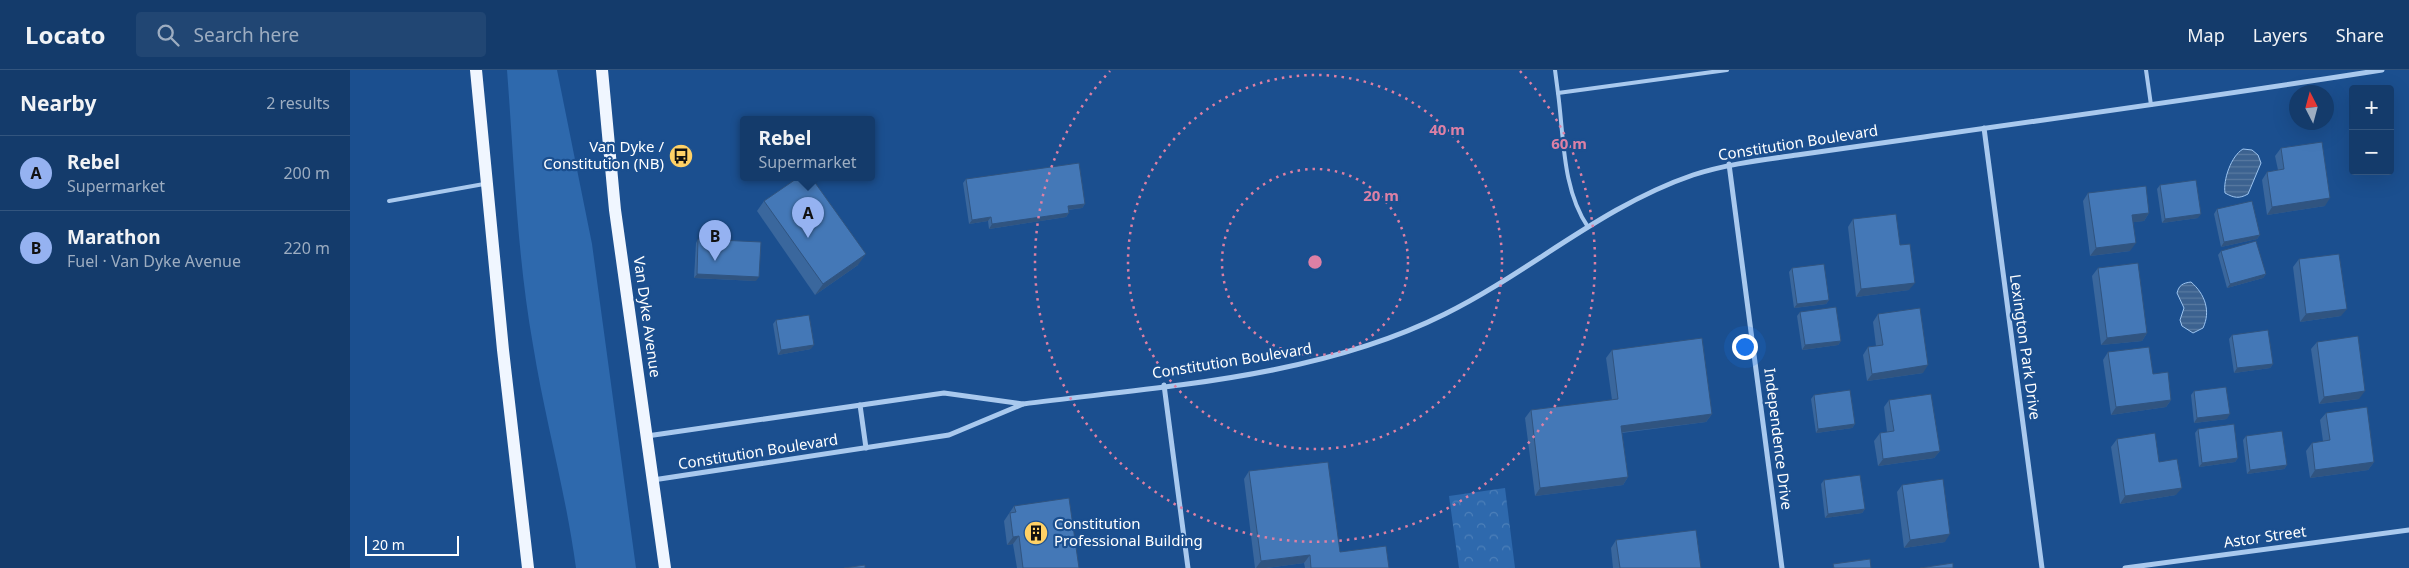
<!DOCTYPE html>
<meta charset="utf-8">
<style>
:root{--surface:#143b6b;--page:#214673;--text:#f1f3f6;--muted:#9dadc1;--line:#33557e;--accent:#95b2f1}
body{margin:0;font-family:"Noto Sans",sans-serif;background:var(--page);color:var(--text)}
.controls{position:absolute;right:15px;top:15px;display:grid;overflow:hidden;border-radius:5px;box-shadow:0 5px 20px #0002}
.controls button{width:45px;height:45px;display:grid;place-items:center;padding:0;border:0;border-bottom:1px solid var(--line);background:var(--surface);color:var(--text);font:25px sans-serif}
.compass{position:absolute;left:1939px;top:15px;width:45px;height:45px;border-radius:50%;background:var(--surface);box-shadow:0 5px 20px #0002;rotate:354deg}
.scale{position:absolute;left:15px;bottom:12px;width:94px;box-sizing:border-box;padding-left:5px;border:2px solid #fff;border-top:0;font-size:14px;line-height:18px;white-space:nowrap;color:#fff;-webkit-text-stroke:4px #1b4f8f;paint-order:stroke}
.you{position:absolute;left:1394px;top:276px;width:18px;height:18px;margin:-12px;border:4px solid #fff;border-radius:50%;background:#1a73e8;box-shadow:0 0 0 8px #1a73e833}
.badge{display:grid;place-items:center;width:32px;height:32px;border-radius:50%;background:var(--accent);color:#111;font-size:16px;font-weight:700}
.pin{position:absolute;translate:-50% -41px;filter:drop-shadow(0 1px 2px #0008)}
.pin::after{content:'';position:absolute;top:26px;width:18px;height:15px;background:inherit;clip-path:polygon(0 0,100% 0,50% 100%)}
.popup{position:absolute;left:390px;top:46px;width:135px;height:65px;box-sizing:border-box;display:grid;place-content:center;border-radius:5px;background:var(--surface);filter:drop-shadow(0 1px 4px #0005);font-size:16px;white-space:nowrap;color:var(--muted)}
.popup b{font-size:19px;color:var(--text)}
.popup::after{content:'';position:absolute;left:50%;top:100%;margin-left:-10px;border:10px solid transparent;border-top-color:var(--surface)}
.list{margin:0;padding:0;list-style:none}
h2{display:flex;justify-content:space-between;align-items:center;height:65px;margin:0;padding:0 20px;font-size:21px}
h2 small{font-size:16px;font-weight:400;color:var(--muted)}
.list li{display:grid;grid-template-columns:32px 1fr auto;gap:15px;align-items:center;box-sizing:border-box;height:75px;padding:0 20px;border-top:1px solid var(--line)}
.list b{display:block;font-size:19px;white-space:nowrap}
.list p{margin:0;font-size:16px;white-space:nowrap;color:var(--muted)}
.list em{font-size:16px;font-style:normal;color:var(--muted)}
.icon{flex:none;width:28px;height:28px;fill:none;stroke:currentColor;stroke-width:2;stroke-linecap:round;stroke-linejoin:round}
.map{position:relative;flex:none;width:2059px;height:498px;overflow:hidden}
header{display:flex;align-items:center;gap:30px;box-sizing:border-box;height:70px;padding:0 25px;background:var(--surface);border-bottom:1px solid var(--line)}
header strong{font-size:24px}
nav{display:flex;gap:28px;margin-inline-start:auto;font-size:18px}
.search{width:350px;height:45px;background:var(--page);display:flex;align-items:center;gap:12px;box-sizing:border-box;padding:0 18px;border-radius:5px;color:var(--muted);font-size:19px}
main{display:flex}
aside{flex:1;background:var(--surface)}
.map>svg:first-child{display:block}
.green{fill:#2e69ad}
.park{fill:url(#park-crowns)}
.water{fill:url(#water-rules);stroke:#9cc4f0}
.lines{fill:none;stroke-linecap:round;stroke-linejoin:round}
.service{stroke:#a9c9ee;stroke-width:4}
.minor{stroke:#a9c9ee;stroke-width:5}
.primary{stroke:#f0f6ff;stroke-width:12}
.wall{fill:#3a679d}
.shaded-wall{fill:#305480}
.building{fill:#4478b7;stroke:#305480}
.ring{fill:none;stroke:#dd80a5;stroke-width:2.5;stroke-dasharray:2.5 5}
.labels{text-anchor:middle;stroke-width:4.5;stroke-linejoin:round;paint-order:stroke}
.street-label{font-size:15px;fill:#fff;stroke:#1b4f8f}
.poi-label{font-size:15px;fill:#fff;stroke:#1b4f8f;text-anchor:end}
.centre{fill:#dd80a5;stroke:#1b4f8f;stroke-width:2.5}
.ring-label{font-size:15px;text-anchor:middle;font-weight:bold;fill:#dd80a5;stroke:#1b4f8f;stroke-width:4.5;stroke-linejoin:round;paint-order:stroke}
</style>
<header>
<strong>Locato</strong>
<div class="search"><svg class="icon" aria-label="search" viewBox="0 0 24 24"><circle cx="10" cy="10" r="6"/><path d="M15 15l6 6"/></svg>Search here</div>
<nav><a>Map</a><a>Layers</a><a>Share</a></nav>
</header>
<main>
<aside>
<h2>Nearby<small>2 results</small></h2>
<ul class="list">
<li><span class="badge">A</span><div><b>Rebel</b><p>Supermarket</p></div><em>200 m</em></li>
<li><span class="badge">B</span><div><b>Marathon</b><p>Fuel · Van Dyke Avenue</p></div><em>220 m</em></li>
</ul>
</aside>
<div class="map">
<svg width="2059" height="498" viewBox="0 0 2059 498">
<defs>
<pattern id="park-crowns" width="20" height="18" patternUnits="userSpaceOnUse" patternTransform="scale(1.25)"><rect width="20" height="18" fill="#2e69ad"/><path d="M2 6a3 3 0 1 1 6 0M12 15a3 3 0 1 1 6 0" fill="none" stroke="#4d80b9"/></pattern>
<pattern id="water-rules" width="6" height="5" patternUnits="userSpaceOnUse" patternTransform="scale(1.25)"><rect width="6" height="5" fill="#3c6290"/><path d="M0 2.5h6" fill="none" stroke="#597aa1"/></pattern>
</defs>
<rect width="100%" height="100%" fill="#1b4f8f"/>
<path class="green" d="M 157,0 L 207,0 L 242,174 L 286,498 L 226,498 C 216,423 195,350 183,275 C 167,185 164,91 157,0 Z"/>
<polygon class="park" points="1155,418 1165,498 1109,498 1099,426"/>
<g class="water">
<path d="M 1893,79 L 1902,80 L 1908,85 L 1911,93 L 1898,124 C 1889,129 1884,128 1875,123 C 1873,110 1881,86 1893,79 Z"/>
<path d="M 1841,212 C 1855,224 1861,241 1853,258 L 1843,263 L 1832,256 L 1830,250 L 1834,238 L 1827,223 C 1829,215 1833,213 1841,212 Z"/>
</g>
<g class="lines">
<g class="service">
<polyline points="1205,0 1208,23 1377,0"/>
<polyline points="1796,0 1801,35"/>
<path d="M 1208,23 C 1214,67 1212,119 1238,157"/>
<polyline points="39,131 134,114"/>
</g>
<g class="minor">
<polyline points="1634,58 1692,498"/>
<polyline points="1379,94 1432,498"/>
<polyline points="814,315 838,498"/>
<path d="M 673,334 C 813,316 967,308 1095,244 C 1180,202 1252,136 1343,105 C 1377,94 1412,90 1447,85 C 1490,79 1532,73 1574,67 C 1727,45 1880,24 2032,0"/>
<polyline points="510,335 516,378"/>
<polyline points="297,366 594,323 673,334 599,365 303,410"/>
<polyline points="1775,498 2059,460"/>
</g>
<g class="primary">
<polyline points="126,0 153,280 178,498"/>
<polyline points="252,0 265,140 315,498"/>
</g>
</g>
<g class="wall">
<polygon points="1931,78 1975,136 1917,145 1912,110 1917,102 1928,100 1925,86"/>
<polygon points="616,109 735,134 732,138 718,140 719,143 716,147 639,159 638,151 619,154 613,113"/>
<polygon points="1810,115 1848,148 1812,153 1807,119"/>
<polygon points="1738,123 1799,143 1794,151 1783,152 1780,181 1740,186 1733,131"/>
<polygon points="414,131 508,195 465,225 407,141"/>
<polygon points="1867,139 1910,165 1907,169 1871,177 1864,144"/>
<polygon points="1503,149 1550,175 1559,220 1506,227 1498,157"/>
<polygon points="348,169 406,211 344,208 346,173"/>
<polygon points="1871,181 1916,204 1913,208 1877,218 1868,185"/>
<polygon points="1949,189 1991,246 1950,252 1943,197"/>
<polygon points="1442,198 1479,230 1476,234 1444,238 1439,202"/>
<polygon points="1748,198 1797,263 1792,271 1751,275 1742,206"/>
<polygon points="1450,242 1491,271 1488,275 1452,280 1447,246"/>
<polygon points="1528,244 1573,303 1517,311 1513,285 1518,277 1526,276 1523,252"/>
<polygon points="426,250 461,279 428,285 423,254"/>
<polygon points="1882,265 1923,294 1920,298 1884,303 1879,269"/>
<polygon points="1967,272 2009,329 1969,334 1961,279"/>
<polygon points="1262,280 1362,344 1356,352 1272,363 1278,407 1273,415 1185,426 1175,348 1181,340 1262,330 1256,288"/>
<polygon points="1758,282 1803,304 1821,330 1816,337 1761,345 1753,290"/>
<polygon points="1844,321 1877,349 1844,353 1841,325"/>
<polygon points="1464,325 1505,354 1502,358 1466,363 1461,329"/>
<polygon points="1539,330 1590,381 1584,388 1528,396 1524,371 1530,363 1537,362 1534,337"/>
<polygon points="1976,343 2024,392 2018,400 1960,408 1956,381 1962,373 1973,371 1970,350"/>
<polygon points="1848,359 1888,388 1885,392 1849,397 1845,363"/>
<polygon points="1896,366 1937,395 1934,399 1897,404 1893,370"/>
<polygon points="1767,369 1809,392 1826,425 1770,434 1761,377"/>
<polygon points="899,401 990,482 1039,498 955,498 954,493 916,498 905,498 894,409"/>
<polygon points="1474,410 1515,439 1512,443 1475,448 1471,414"/>
<polygon points="1552,415 1595,472 1554,478 1547,422"/>
<polygon points="664,436 729,498 667,498 663,474 657,475 654,451"/>
<polygon points="1266,470 1351,498 1263,498 1261,478"/>
</g>
<g class="shaded-wall">
<polygon points="1980,128 1975,136 1917,145 1922,137"/>
<polygon points="735,134 732,138 715,140 718,136"/>
<polygon points="719,143 716,147 639,159 642,154"/>
<polygon points="1799,143 1794,151 1777,153 1782,145"/>
<polygon points="1851,144 1848,148 1812,153 1815,149"/>
<polygon points="641,147 638,151 619,154 622,150"/>
<polygon points="1910,165 1907,169 1871,177 1874,172"/>
<polygon points="1786,173 1780,181 1740,186 1746,178"/>
<polygon points="516,184 508,195 465,225 473,214"/>
<polygon points="347,204 409,207 406,211 344,208"/>
<polygon points="1916,204 1913,208 1877,218 1880,214"/>
<polygon points="1565,213 1559,220 1506,227 1511,219"/>
<polygon points="1479,230 1476,234 1444,238 1447,234"/>
<polygon points="1997,239 1991,246 1950,252 1956,244"/>
<polygon points="1797,263 1792,271 1751,275 1757,268"/>
<polygon points="1491,271 1488,275 1452,280 1455,275"/>
<polygon points="464,275 461,279 428,285 431,280"/>
<polygon points="1923,294 1920,298 1884,303 1887,298"/>
<polygon points="1578,295 1573,303 1517,311 1522,304"/>
<polygon points="2015,321 2009,329 1969,334 1974,327"/>
<polygon points="1821,330 1816,337 1761,345 1766,337"/>
<polygon points="1362,344 1356,352 1266,363 1271,356"/>
<polygon points="1880,344 1877,349 1844,353 1847,348"/>
<polygon points="1505,354 1502,358 1466,363 1468,359"/>
<polygon points="1590,381 1584,388 1528,396 1533,389"/>
<polygon points="1888,388 1885,392 1849,397 1852,393"/>
<polygon points="2024,392 2018,400 1960,408 1965,400"/>
<polygon points="1937,395 1934,399 1897,404 1900,400"/>
<polygon points="1278,407 1273,415 1185,426 1190,418"/>
<polygon points="1832,418 1826,425 1770,434 1775,426"/>
<polygon points="1515,439 1512,443 1475,448 1478,444"/>
<polygon points="1600,464 1595,472 1554,478 1560,470"/>
<polygon points="669,466 663,474 657,475 663,467"/>
<polygon points="960,485 954,493 916,498 906,498 911,491"/>
</g>
<g class="building">
<polygon points="1972,72 1980,128 1922,137 1917,102 1934,99 1931,78"/>
<polygon points="729,93 735,134 718,136 719,143 642,154 641,147 622,150 616,109"/>
<polygon points="449,107 461,107 516,184 473,214 414,131"/>
<polygon points="1846,110 1851,144 1815,149 1810,115"/>
<polygon points="1796,116 1799,143 1782,145 1786,173 1746,178 1738,123"/>
<polygon points="1902,131 1910,165 1874,172 1867,139"/>
<polygon points="1546,144 1550,175 1560,174 1565,213 1511,219 1503,149"/>
<polygon points="348,169 411,172 409,207 347,204"/>
<polygon points="1906,171 1916,204 1880,214 1871,181"/>
<polygon points="1989,184 1997,239 1956,244 1949,189"/>
<polygon points="1788,193 1797,263 1757,268 1748,198"/>
<polygon points="1474,194 1479,230 1447,234 1442,198"/>
<polygon points="1486,237 1491,271 1455,275 1450,242"/>
<polygon points="1570,238 1578,295 1522,304 1518,277 1533,275 1528,244"/>
<polygon points="459,245 464,275 431,280 426,250"/>
<polygon points="1918,260 1923,294 1887,298 1882,265"/>
<polygon points="2008,266 2015,321 1974,327 1967,272"/>
<polygon points="1352,268 1362,344 1271,356 1278,407 1190,418 1181,340 1268,329 1262,280"/>
<polygon points="1799,277 1803,304 1818,302 1821,330 1766,337 1758,282"/>
<polygon points="1876,317 1880,344 1847,348 1844,321"/>
<polygon points="1500,320 1505,354 1468,359 1464,325"/>
<polygon points="1581,324 1590,381 1533,389 1530,363 1544,361 1539,330"/>
<polygon points="2017,337 2024,392 1965,400 1962,373 1980,370 1976,343"/>
<polygon points="1884,354 1888,388 1852,393 1848,359"/>
<polygon points="1932,361 1937,395 1900,400 1896,366"/>
<polygon points="1805,363 1809,392 1827,389 1832,418 1775,426 1767,369"/>
<polygon points="978,392 990,482 1036,476 1039,498 961,498 960,485 911,491 899,401"/>
<polygon points="1510,405 1515,439 1478,444 1474,410"/>
<polygon points="1593,409 1600,464 1560,470 1552,415"/>
<polygon points="719,428 729,498 673,498 669,466 663,467 660,443 666,442 664,436"/>
<polygon points="1346,460 1351,498 1270,498 1266,470"/>
<polygon points="1520,489 1521,498 1484,498 1483,494"/>
<polygon points="1603,493 1603,498 1570,498"/>
<polygon points="515,495 515,498 494,498"/>
</g>
<g class="ring">
<circle cx="965" cy="192" r="93"/>
<circle cx="965" cy="192" r="187"/>
<path d="M1170 1A280 280 0 1 1 760 1"/>
</g>
<defs>
<g id="bus-disc" transform="scale(1.25)"><circle r="9.5" fill="#ffd166" stroke="#1b4f8f"/><path d="M-5-6H5V4H4V6H2V4H-2V6H-4V4H-5ZM-3.5-4V0h7V-4ZM-3.5 1.2v1.5H-2V1.2ZM2 1.2v1.5H3.5V1.2Z" fill="#111"/></g>
<g id="building-disc" transform="scale(1.25)"><circle r="9.5" fill="#ffd166" stroke="#1b4f8f"/><path d="M-4-6H4V6H1V3H-1V6H-4ZM-2.5-4.3h1.7v1.8h-1.7ZM.8-4.3h1.7v1.8H.8ZM-2.5-1h1.7V.8h-1.7ZM.8-1h1.7V.8H.8Z" fill="#111"/></g>
</defs>
<g fill-rule="evenodd">
<use href="#bus-disc" x="331" y="86"/>
<use href="#building-disc" x="686" y="463"/>
</g>
<g class="labels">
<g class="street-label">
<text transform="translate(1448 73) rotate(-9)" y="5">Constitution Boulevard</text>
<text transform="translate(297 247) rotate(82)" y="5">Van Dyke Avenue</text>
<text transform="translate(1675 277) rotate(82)" y="5">Lexington Park Drive</text>
<text transform="translate(882 291) rotate(-9)" y="5">Constitution Boulevard</text>
<text transform="translate(1428 369) rotate(83)" y="5">Independence Drive</text>
<text transform="translate(408 382) rotate(-9)" y="5">Constitution Boulevard</text>
<text transform="translate(1915 467) rotate(-8)" y="5">Astor Street</text>
</g>
<g class="poi-label">
<text x="314" y="82">Van Dyke /<tspan x="314" dy="17">Constitution (NB)</tspan></text>
<text x="704" y="459" text-anchor="start">Constitution<tspan x="704" dy="17">Professional Building</tspan></text>
</g>
</g>
<circle cx="965" cy="192" r="8" class="centre"/>
<g class="ring-label">
<text x="1097" y="65">40 m</text>
<text x="1219" y="79">60 m</text>
<text x="1031" y="131">20 m</text>
</g>
</svg>
<div class="controls">
<button>+</button>
<button>−</button>
</div>
<svg class="compass" viewBox="-18 -18 36 36"><path d="M0-13l5 13h-10z" fill="#e53935"/><path d="M0 13l5-13h-10z" fill="#9dadc1"/></svg>
<div class="scale">20 m</div>
<div class="you"></div>
<div class="pin badge" style="left:458px;top:168px">A</div>
<div class="popup"><b>Rebel</b>Supermarket</div>
<div class="pin badge" style="left:365px;top:191px">B</div>
</div>
</main>
